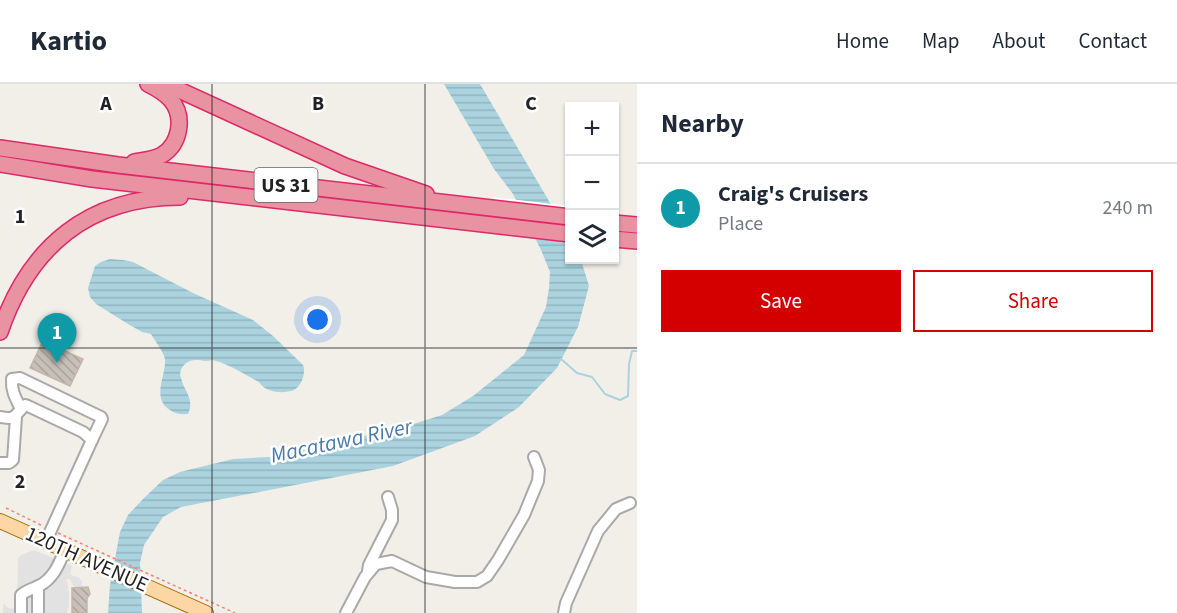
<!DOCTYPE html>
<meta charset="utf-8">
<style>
:root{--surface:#fff;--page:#f2f2f3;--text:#1f2937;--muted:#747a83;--line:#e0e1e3;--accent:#d40000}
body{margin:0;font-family:"Source Sans 3",sans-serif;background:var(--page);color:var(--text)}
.controls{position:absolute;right:18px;top:18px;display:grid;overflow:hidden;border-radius:0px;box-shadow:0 2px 4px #0004}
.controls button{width:54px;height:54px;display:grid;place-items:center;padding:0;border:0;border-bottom:2px solid var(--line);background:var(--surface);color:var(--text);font:30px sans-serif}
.you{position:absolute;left:318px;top:236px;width:21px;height:21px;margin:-15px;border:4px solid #fff;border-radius:50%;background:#1a73e8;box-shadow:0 0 0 9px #1a73e833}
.badge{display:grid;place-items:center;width:39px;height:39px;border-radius:50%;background:var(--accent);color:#fff;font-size:20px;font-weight:700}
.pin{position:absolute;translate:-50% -50px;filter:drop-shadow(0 2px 3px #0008)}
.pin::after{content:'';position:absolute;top:32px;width:21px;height:18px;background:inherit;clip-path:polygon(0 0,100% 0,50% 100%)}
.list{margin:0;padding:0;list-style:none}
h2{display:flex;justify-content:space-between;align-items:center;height:78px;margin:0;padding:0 24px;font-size:26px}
h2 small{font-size:20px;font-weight:400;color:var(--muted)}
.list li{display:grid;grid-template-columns:39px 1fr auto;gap:18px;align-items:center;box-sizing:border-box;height:90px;padding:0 24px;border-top:2px solid var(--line)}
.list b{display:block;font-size:22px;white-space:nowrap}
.list p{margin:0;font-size:20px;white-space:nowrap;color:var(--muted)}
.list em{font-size:20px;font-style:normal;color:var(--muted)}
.actions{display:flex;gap:12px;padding:18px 24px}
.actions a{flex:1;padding:14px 0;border:2px solid var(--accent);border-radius:0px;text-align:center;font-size:21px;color:var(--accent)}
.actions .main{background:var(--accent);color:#fff}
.icon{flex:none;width:33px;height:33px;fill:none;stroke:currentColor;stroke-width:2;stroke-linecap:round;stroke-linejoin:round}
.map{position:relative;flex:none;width:637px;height:529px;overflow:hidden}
header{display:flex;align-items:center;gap:36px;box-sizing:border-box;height:84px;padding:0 30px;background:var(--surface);border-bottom:2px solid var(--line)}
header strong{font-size:28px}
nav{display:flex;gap:33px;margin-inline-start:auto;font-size:21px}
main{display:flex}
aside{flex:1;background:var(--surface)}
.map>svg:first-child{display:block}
.parking{fill:#e2e2e2}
.water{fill:url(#water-rules)}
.pier{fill:#fff}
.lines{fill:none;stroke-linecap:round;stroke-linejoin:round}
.stream{stroke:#aad3df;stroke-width:2}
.building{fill:url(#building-back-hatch);stroke:#c4b6ab;stroke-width:1.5}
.minor-casing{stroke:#a9a9a9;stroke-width:14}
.major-casing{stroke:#a06b00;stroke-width:16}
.highway-casing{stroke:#dc2a67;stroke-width:18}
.path{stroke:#fa8072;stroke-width:1.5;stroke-dasharray:3 3;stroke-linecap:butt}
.minor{stroke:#fff;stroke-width:10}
.major{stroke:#fcd6a4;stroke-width:14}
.highway{stroke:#e892a2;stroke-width:15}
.grid{fill:none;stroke:#222;stroke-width:1.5;stroke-opacity:0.55}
.labels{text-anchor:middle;stroke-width:5;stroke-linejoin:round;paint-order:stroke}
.shield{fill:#fff;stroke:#646464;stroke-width:1.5}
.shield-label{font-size:20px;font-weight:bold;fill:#222}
.street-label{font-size:21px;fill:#222;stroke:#fff}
.water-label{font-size:22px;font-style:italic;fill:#4a7aab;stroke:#fff}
.grid-label{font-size:20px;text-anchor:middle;font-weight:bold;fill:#222;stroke:#fff;stroke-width:5;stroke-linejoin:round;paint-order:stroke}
</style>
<header>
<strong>Kartio</strong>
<nav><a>Home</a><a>Map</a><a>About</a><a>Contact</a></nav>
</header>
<main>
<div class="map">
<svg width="637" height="529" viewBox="0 0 637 529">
<defs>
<pattern id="water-rules" width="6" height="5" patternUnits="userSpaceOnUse" patternTransform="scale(1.5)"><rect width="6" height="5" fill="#aad3df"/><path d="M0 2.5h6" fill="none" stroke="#92b5bf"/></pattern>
<pattern id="building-back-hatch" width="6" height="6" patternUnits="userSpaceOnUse" patternTransform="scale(1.5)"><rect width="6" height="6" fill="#c7bfb8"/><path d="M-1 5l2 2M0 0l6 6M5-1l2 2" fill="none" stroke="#aba49e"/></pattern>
</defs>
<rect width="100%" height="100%" fill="#f2efe9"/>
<polygon class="parking" points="34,466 72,482 70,490 73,492 78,493 82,497 82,503 74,503 70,495 66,495 68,501 69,510 69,521 67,529 3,529 3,519 8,524 15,525 17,524 18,474 23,470"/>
<g class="water">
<polygon points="444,0 480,0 569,151 570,176 581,176 589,202 578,243 557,284 519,323 475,352 393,382 181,423 163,433 144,461 140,479 142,529 108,529 110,501 120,448 128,431 144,414 163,396 180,388 233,375 269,373 310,365 407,342 442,331 473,312 524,271 546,223 549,204 550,188 541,166 513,110 494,85"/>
<path d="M 110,175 L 123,176 L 133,178 L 193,209 L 253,236 L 273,252 L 303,281 C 306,288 302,302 294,306 C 283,310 266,309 259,298 C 245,291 231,281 216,277 C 208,275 214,277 206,277 C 198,276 191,274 184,281 C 181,284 179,289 181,294 C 184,307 195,315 188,330 C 181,331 176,330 170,326 C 151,314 166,292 165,276 C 165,270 155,257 151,250 L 142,248 L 128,240 L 96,220 L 90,213 L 88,204 L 95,182 L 101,178 Z"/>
</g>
<polygon class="pier" points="493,113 569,122 569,158 513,152"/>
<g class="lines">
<polyline class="stream" points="560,275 561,275 577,289 592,293 605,310 620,316 628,312 629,280 632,267 637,267"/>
</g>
<g class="building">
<polygon points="43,257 83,275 70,302 30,284"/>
<polygon points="88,503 90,510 87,514 87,529 72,529 72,504"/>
</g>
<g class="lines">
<g class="minor-casing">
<g id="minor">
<path d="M 21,325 C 16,315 11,307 12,295 L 20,294 L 101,333 L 102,335 L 92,356"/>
<path d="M 0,333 C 16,336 14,332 25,321 L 28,322 L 83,348 L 92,356 L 46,457"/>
<polyline points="0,379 9,379 13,376 16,333"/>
<polyline points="368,487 369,481 392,436 392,426 388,413"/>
<polyline points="38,502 38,529"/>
<path d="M 21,529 L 21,511 C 27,506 32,505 39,502 C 54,494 59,480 65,466"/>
<polyline points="346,529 365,493 376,480 392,477 426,493 455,498 477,498 487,492 498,476 524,431 538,397 539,386 534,373"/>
<polyline points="564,529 566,519 598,447 616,425 630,419"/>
</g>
</g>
<g class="major-casing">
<polyline id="major" points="0,437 206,529"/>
</g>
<g class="highway-casing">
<g id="highway">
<polyline points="166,0 345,82 426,110"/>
<polyline points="0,64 118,81 570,133"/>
<path d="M 134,78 C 143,76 153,76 162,71 C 180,60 185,33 171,16 C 165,9 156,4 148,0"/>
<polyline points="0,80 92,95 570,150"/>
<polyline points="614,139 637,141"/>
<polyline points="614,155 637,157"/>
<path d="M 0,248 C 29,163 88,113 180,113"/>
</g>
</g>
<g class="path">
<polyline points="6,424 43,442"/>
<polyline points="58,449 235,529"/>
</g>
<use href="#minor" class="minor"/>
<use href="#major" class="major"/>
<use href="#highway" class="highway"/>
</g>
<path class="grid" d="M 212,0 L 212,529M 425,0 L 425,529M 0,264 L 637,264"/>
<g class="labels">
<rect class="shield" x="254.5" y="84" width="63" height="34" rx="4.5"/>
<g class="shield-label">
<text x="286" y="108">US 31</text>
</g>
<g class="street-label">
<text transform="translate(87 475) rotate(24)" y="7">120TH AVENUE</text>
</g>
<g class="water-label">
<text transform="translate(341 356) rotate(-12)" y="8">Macatawa River</text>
</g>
</g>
<g class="grid-label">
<text x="106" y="26">A</text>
<text x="318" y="26">B</text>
<text x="531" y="26">C</text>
<text x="20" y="139">1</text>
<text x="20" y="404">2</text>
</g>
</svg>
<div class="controls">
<button>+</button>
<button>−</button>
<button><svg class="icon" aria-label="layers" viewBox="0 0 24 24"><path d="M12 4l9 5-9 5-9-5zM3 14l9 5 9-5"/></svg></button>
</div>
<div class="you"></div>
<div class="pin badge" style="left:57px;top:279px;background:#0f9aa8">1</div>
</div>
<aside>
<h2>Nearby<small></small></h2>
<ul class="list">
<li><span class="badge" style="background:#0f9aa8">1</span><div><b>Craig's Cruisers</b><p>Place</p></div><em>240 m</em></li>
</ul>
<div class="actions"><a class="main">Save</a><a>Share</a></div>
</aside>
</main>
